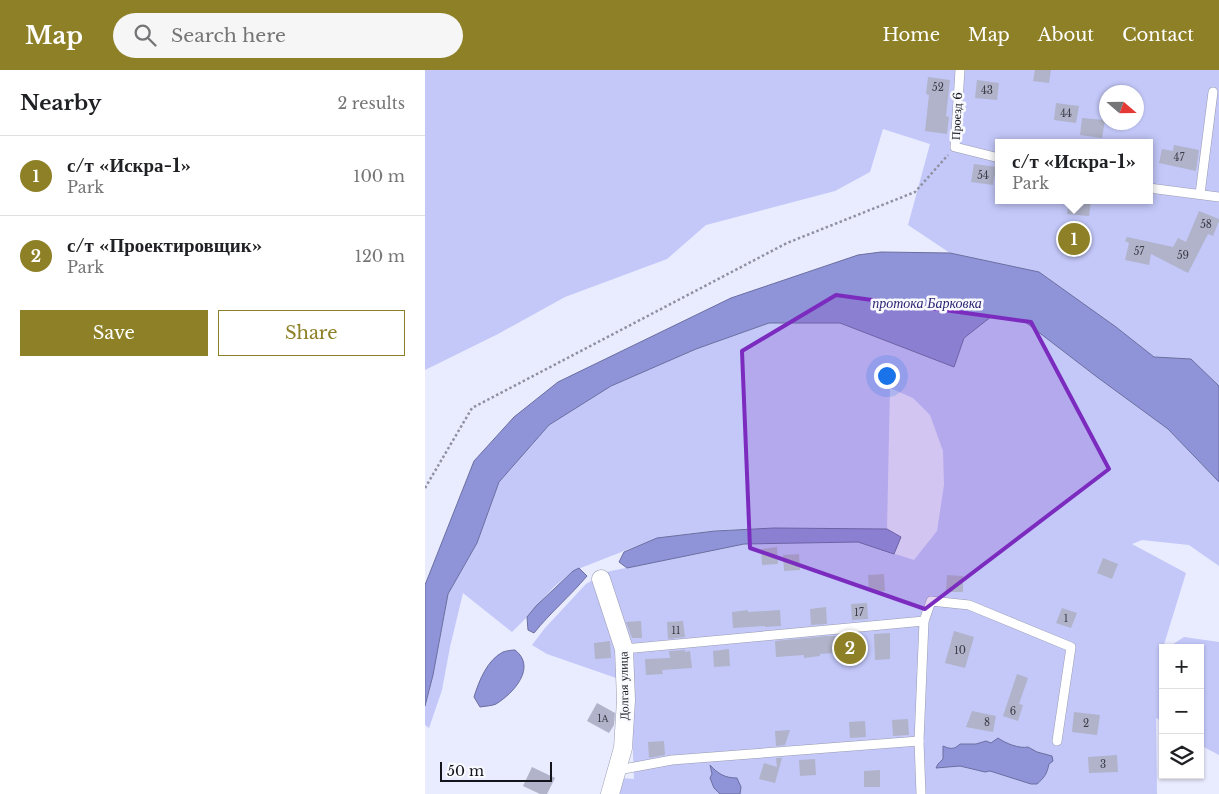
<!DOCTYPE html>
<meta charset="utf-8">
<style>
:root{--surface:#fff;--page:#f6f6f6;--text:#202124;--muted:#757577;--line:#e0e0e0;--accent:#8e8027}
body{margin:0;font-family:"Libre Baskerville",serif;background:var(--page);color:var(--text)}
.controls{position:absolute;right:15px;bottom:15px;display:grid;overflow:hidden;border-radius:0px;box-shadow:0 1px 4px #0004}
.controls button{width:45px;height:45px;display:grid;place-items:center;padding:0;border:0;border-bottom:1px solid var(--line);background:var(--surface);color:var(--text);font:25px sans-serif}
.compass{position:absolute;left:674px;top:15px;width:45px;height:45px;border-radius:50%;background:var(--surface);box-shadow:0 1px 4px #0004;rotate:110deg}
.scale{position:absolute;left:15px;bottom:12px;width:112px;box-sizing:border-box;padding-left:5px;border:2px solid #14141c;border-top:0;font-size:14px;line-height:18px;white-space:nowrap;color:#14141c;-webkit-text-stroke:4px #f9fafe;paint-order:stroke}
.you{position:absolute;left:461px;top:305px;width:18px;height:18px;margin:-12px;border:4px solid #fff;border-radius:50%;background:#1a73e8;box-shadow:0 0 0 8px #1a73e833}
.badge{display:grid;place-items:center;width:32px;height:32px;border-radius:50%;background:var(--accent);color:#fff;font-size:16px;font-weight:700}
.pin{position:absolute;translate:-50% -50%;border:2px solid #fff;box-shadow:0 1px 5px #0006}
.popup{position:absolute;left:570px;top:69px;width:158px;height:65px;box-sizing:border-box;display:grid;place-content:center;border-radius:0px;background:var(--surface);filter:drop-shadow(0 1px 4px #0005);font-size:16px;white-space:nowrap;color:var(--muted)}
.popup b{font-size:19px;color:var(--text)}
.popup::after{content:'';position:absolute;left:50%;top:100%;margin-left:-10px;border:10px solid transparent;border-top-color:var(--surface)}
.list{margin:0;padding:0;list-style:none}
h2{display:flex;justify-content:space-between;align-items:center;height:65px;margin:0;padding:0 20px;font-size:21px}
h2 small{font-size:16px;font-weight:400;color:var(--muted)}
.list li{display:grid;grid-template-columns:32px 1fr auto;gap:15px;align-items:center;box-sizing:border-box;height:80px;padding:0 20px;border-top:1px solid var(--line)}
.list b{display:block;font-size:19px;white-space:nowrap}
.list p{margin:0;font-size:16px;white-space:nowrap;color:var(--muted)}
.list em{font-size:16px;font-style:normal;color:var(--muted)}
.actions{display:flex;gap:10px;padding:15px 20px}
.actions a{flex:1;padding:11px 0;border:1px solid var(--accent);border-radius:0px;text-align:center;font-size:18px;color:var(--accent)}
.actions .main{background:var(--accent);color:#fff}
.icon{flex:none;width:28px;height:28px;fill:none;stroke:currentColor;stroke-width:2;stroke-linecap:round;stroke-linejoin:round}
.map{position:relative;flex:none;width:794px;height:724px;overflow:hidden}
header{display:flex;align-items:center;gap:30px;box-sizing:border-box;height:70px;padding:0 25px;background:var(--accent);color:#fff}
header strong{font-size:24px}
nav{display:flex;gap:28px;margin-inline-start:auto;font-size:18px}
.search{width:350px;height:45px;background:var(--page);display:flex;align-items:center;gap:12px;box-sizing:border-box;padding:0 18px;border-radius:28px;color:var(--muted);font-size:19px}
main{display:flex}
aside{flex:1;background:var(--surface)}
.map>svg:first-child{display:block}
.green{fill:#c3c8f9;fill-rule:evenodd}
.water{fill:#8f94d8;stroke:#6a6ea0}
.building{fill:#b0b3c9}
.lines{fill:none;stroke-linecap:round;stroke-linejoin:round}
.service-casing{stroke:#989bb1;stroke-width:10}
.minor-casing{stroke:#989bb1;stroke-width:19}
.path{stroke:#9091a0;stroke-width:2.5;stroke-dasharray:2.5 2.5;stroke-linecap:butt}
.service{stroke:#fff;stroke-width:9}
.minor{stroke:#fff;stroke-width:18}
.marked{fill:#7b2cbf;fill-opacity:0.2;stroke:#7b2cbf;stroke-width:4;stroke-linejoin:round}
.labels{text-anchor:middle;stroke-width:5;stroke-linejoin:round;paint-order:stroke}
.number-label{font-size:10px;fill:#3b3c47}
.street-label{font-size:12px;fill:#14141c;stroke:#f9fafe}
.water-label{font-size:14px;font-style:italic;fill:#2d2675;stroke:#f9fafe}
</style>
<header>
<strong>Map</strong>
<div class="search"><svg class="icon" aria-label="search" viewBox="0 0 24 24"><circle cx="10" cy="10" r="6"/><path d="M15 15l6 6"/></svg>Search here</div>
<nav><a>Home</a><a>Map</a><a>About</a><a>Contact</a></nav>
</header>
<main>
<aside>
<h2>Nearby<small>2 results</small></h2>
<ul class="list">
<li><span class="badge">1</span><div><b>с/т «Искра-1»</b><p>Park</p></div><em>100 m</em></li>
<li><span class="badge">2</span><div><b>с/т «Проектировщик»</b><p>Park</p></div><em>120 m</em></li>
</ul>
<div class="actions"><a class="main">Save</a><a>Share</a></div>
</aside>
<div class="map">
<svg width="794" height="724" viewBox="0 0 794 724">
<rect width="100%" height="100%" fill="#e9ebfe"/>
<g class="green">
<path d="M 0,0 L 794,0 L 794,316 L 766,289 L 729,287 L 691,257 L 614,202 L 525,183 L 483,155 L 505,74 L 458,59 L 445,102 L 410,121 L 281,155 L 242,189 L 140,227 L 73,264 L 0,300 ZM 682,22 L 712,22 L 712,52 L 682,52 ZM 574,73 L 724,73 L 724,130 L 574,130 Z"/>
<polygon points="568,245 599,251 672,307 743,359 794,412 794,496 764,475 717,470 707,474 761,503 737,581 738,652 731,648 732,724 190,724 195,708 209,709 205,607 194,609 122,584 107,575 120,558 161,514 181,502 319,474 433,472 489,490 512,461 519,415 518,381 505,345 488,328 465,318 462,459 349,458 295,460 232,468 148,501 130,516 111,536 102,547 87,562 38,523 25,577 17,620 4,658 0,655 0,636 8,605 23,524 52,473 74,412 124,355 186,316 271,279 344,253 415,253 529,297 539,268"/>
<polygon points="759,567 794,572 794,685 775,675 775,578 742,578"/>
</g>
<g class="water">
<polygon points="456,182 525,183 614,202 691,257 729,287 766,289 794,316 794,412 743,359 672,307 599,251 567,246 539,268 529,297 415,253 344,253 271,279 186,316 124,355 74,412 52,473 23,524 8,605 0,636 0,515 49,391 89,347 133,312 306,228 433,185"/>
<polygon points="349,458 462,459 476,467 469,484 433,472 319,474 202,498 194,492 199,482 232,468 290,461"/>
<path d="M 154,498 L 162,506 C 145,526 126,542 109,563 L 103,560 L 102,547 L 111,536 L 148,501 Z"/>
<path d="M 90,580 C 112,597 89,623 71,634 C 67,636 60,636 55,637 L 49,627 C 54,611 62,590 78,582 C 81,581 86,580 90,580 Z"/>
<path d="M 573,668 C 580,673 594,679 603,677 L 612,682 L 627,686 L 628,691 L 624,694 C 622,704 619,708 612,714 L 606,714 L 565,701 L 560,702 L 535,696 L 511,698 L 513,694 L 518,689 L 518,676 C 525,679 529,680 535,674 L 551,674 L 561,671 L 566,673 Z"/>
<path d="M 285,695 C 293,704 300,708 312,708 L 316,717 L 315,724 L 295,724 L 289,718 L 285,708 L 287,704 Z"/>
</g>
<g class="building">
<polygon points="610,0 626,0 624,13 608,11"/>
<polygon points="503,7 525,10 521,46 524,47 522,64 500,61 504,25 501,24"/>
<polygon points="552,10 574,13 572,30 550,28"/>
<polygon points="631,33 654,36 651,53 629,50"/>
<polygon points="657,48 680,50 677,68 655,65"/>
<polygon points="749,75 774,80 771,101 734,93 737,79 748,81"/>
<polygon points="549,94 571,97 568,115 546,112"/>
<polygon points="644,130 666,130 664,146 642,144"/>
<polygon points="774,141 794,149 794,151 788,166 783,164 763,203 726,184 724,195 700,190 704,173 700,171 702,167 748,177 753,168 761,172"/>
<polygon points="352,477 353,494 337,495 336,479"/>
<polygon points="374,484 375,500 359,501 358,485"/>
<polygon points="678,488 693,494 687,509 672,503"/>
<polygon points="459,504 460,521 444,522 443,505"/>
<polygon points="522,505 538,506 538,522 521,522"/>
<polygon points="442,533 443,549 427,550 426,534"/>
<polygon points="401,537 402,554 386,555 385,539"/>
<polygon points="637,538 652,543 646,558 631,553"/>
<polygon points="323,540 323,542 355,540 356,556 340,557 340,556 308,558 307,542"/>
<polygon points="216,551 217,568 207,568 201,552"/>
<polygon points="258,551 260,567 243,569 242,552"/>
<polygon points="529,561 549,567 540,598 520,593"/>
<polygon points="465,563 465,589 450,590 449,564"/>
<polygon points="402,566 423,566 424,582 395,584 395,586 379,588 379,585 351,587 350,571"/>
<polygon points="185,571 186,588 170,589 169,573"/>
<polygon points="304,579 305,596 289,597 288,581"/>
<polygon points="260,580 260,582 265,581 267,598 237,600 238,604 221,605 220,589 245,588 244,581"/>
<polygon points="592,604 603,608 594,634 598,635 593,651 578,646"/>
<polygon points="172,633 190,643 189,655 184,663 162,651"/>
<polygon points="547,641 571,646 568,662 541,657"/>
<polygon points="649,642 675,645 672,665 647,662"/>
<polygon points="483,649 484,665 468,666 467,650"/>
<polygon points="440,651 441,667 425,668 424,652"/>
<polygon points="365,660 360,675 351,676 350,661"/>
<polygon points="239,671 240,685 224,688 223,672"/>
<polygon points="692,685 693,702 664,703 663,687"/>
<polygon points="351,688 357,688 350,713 334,709 339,693 352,697"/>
<polygon points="390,689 391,705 375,706 374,690"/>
<polygon points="107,697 130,708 122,724 115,724 98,716"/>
<polygon points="455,700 455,717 439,717 439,701"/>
</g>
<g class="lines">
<g class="service-casing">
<g id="service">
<polyline points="535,0 530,77 574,88"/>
<polyline points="724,118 794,127"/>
<polyline points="775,124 788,22"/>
<polyline points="199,579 499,551"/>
<polyline points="193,700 247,690 494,671"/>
<polyline points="496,724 494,671 499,551 506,531 544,535 646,577 632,671"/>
</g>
</g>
<g class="minor-casing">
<polyline id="minor" points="176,509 199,579 201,630 198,678 185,724"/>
</g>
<polyline class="path" points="0,418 47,338 362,173 490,122 523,85"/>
<use href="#service" class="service"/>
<use href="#minor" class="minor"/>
</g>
<path class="marked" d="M 411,225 L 606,252 L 684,399 L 500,539 L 325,478 L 317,281 Z"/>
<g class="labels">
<g class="number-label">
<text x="513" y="21">52</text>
<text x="562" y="24">43</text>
<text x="641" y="47">44</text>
<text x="754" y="91">47</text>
<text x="558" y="109">54</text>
<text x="781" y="158">58</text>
<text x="714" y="185">57</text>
<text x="758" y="189">59</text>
<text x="434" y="546">17</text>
<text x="641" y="552">1</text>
<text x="251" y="564">11</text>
<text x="535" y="584">10</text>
<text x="588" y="645">6</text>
<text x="178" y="652">1А</text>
<text x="562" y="656">8</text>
<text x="661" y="657">2</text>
<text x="678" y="698">3</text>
</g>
<g class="street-label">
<text transform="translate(532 46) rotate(-87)" y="4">Проезд 6</text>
<text transform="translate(199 616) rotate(-91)" y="4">Долгая улица</text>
</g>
<g class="water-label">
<text x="502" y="238">протока Барковка</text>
</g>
</g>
</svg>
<div class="controls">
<button>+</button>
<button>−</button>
<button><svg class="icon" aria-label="layers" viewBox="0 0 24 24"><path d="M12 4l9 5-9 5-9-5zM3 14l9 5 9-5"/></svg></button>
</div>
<svg class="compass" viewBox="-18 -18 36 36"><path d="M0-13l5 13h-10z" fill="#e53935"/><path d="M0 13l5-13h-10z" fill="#757577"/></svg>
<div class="scale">50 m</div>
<div class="you"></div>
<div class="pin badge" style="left:649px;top:169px">1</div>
<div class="popup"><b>с/т «Искра-1»</b>Park</div>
<div class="pin badge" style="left:425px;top:578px">2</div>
</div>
</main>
